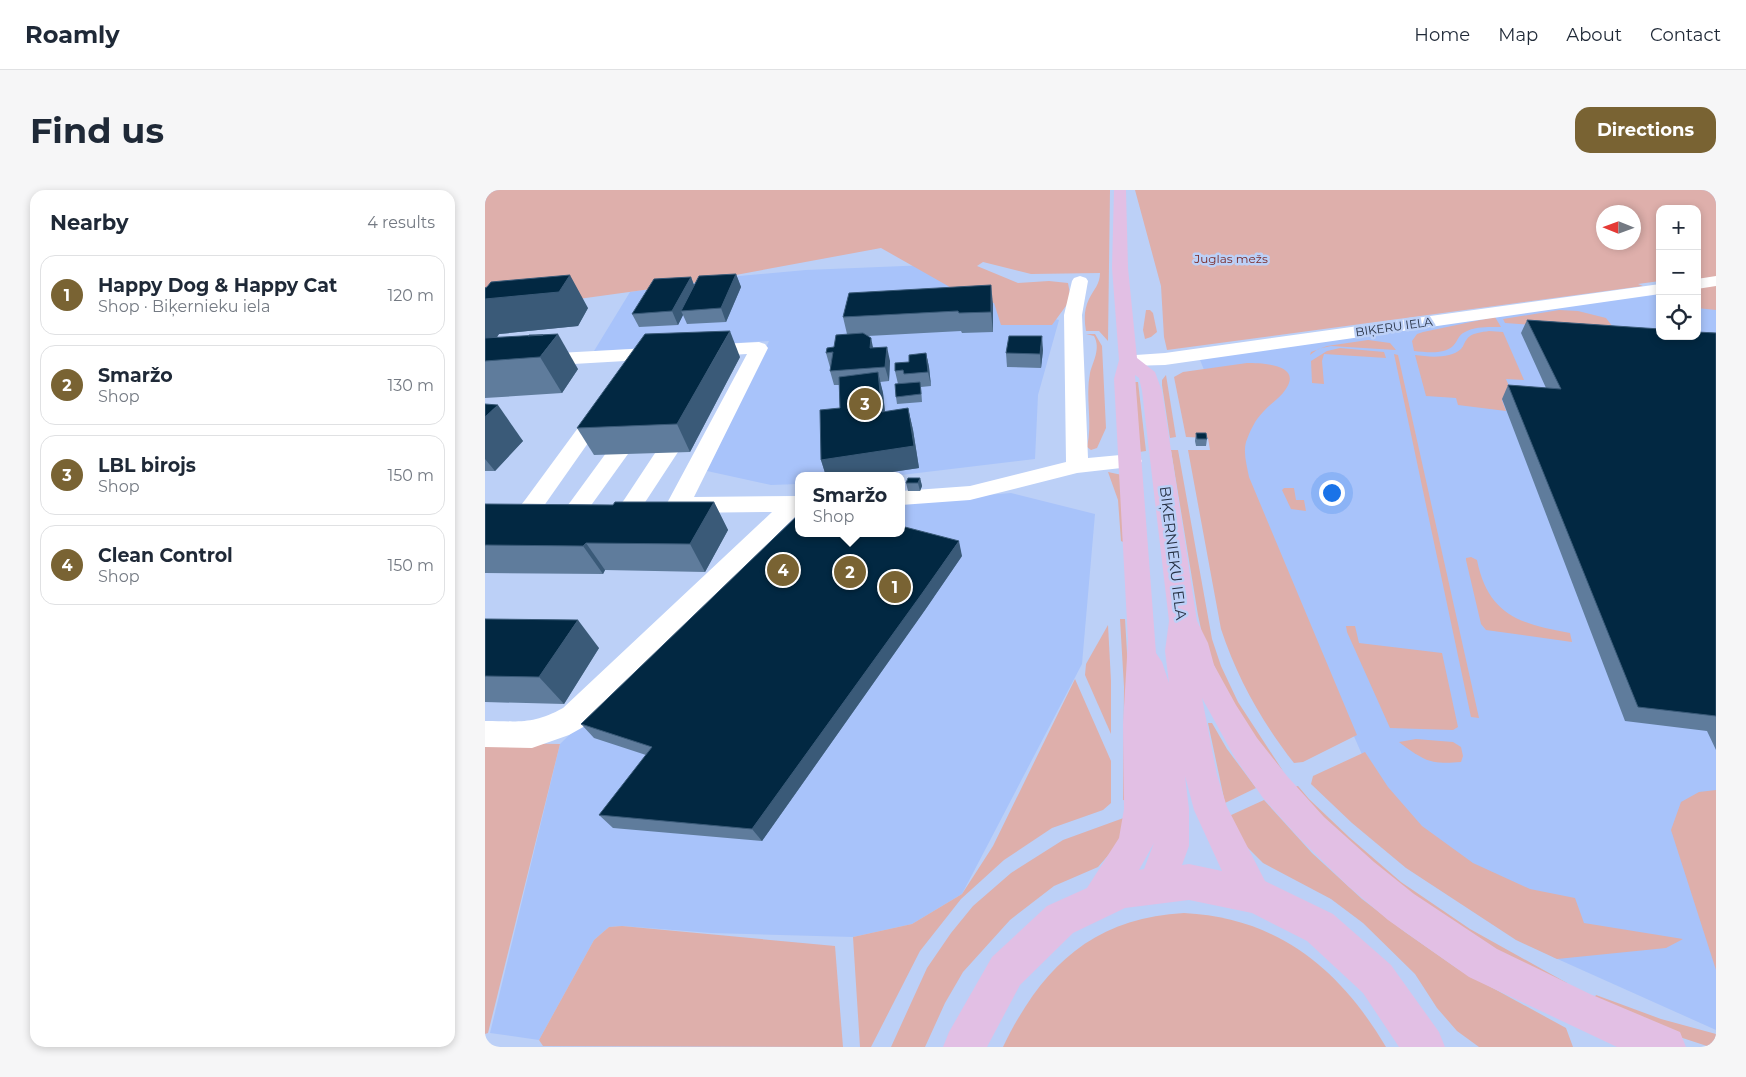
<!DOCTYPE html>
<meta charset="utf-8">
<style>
:root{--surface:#fff;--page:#f6f6f7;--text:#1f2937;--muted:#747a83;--line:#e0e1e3;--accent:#796333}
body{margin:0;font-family:Montserrat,sans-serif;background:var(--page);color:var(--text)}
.controls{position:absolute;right:15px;top:15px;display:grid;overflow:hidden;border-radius:10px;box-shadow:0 2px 8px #0003}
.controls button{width:45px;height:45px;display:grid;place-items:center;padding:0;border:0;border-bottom:1px solid var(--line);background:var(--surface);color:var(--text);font:25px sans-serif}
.compass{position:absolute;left:1111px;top:15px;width:45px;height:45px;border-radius:50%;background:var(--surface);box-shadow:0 2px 8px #0003;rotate:271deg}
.you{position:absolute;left:846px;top:302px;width:18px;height:18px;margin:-12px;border:4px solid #fff;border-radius:50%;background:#1a73e8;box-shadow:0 0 0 8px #1a73e833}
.badge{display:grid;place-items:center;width:32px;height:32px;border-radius:50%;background:var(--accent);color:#fff;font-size:16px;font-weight:700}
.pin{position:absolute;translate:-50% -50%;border:2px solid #fff;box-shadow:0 1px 5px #0006}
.popup{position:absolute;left:310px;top:282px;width:110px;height:65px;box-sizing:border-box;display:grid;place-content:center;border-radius:10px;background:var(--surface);filter:drop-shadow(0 1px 4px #0005);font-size:16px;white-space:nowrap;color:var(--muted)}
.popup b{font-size:19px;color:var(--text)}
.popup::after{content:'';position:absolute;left:50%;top:100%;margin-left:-10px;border:10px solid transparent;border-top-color:var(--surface)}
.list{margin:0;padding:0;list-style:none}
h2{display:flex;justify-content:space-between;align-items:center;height:65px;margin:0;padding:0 20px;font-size:21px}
h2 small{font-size:16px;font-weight:400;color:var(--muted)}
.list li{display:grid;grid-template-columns:32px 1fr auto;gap:15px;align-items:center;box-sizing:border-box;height:80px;margin:0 10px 10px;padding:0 10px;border:1px solid var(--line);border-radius:15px}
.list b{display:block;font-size:19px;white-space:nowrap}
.list p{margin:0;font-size:16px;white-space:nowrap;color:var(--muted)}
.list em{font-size:16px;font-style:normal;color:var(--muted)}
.icon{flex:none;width:28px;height:28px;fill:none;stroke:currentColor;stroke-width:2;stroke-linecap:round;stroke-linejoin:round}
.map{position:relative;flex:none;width:1231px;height:857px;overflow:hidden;border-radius:15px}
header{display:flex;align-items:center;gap:30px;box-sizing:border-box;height:70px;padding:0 25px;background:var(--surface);border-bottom:1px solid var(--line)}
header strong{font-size:24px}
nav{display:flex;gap:28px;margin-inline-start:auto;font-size:18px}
.intro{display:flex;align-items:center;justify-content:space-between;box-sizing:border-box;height:120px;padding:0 30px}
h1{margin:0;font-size:35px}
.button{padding:12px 22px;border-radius:15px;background:var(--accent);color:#fff;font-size:18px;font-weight:700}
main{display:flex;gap:30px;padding:0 30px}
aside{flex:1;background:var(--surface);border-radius:15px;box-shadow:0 2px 8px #0003}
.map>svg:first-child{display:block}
.built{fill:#a8c3fa}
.green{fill:#deafab;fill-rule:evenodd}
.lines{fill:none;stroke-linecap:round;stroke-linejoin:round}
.minor{fill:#fff;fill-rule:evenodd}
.major{fill:#e2bfe4;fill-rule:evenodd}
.wall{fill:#5f7c9c}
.shaded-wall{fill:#3a5a78}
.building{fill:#022842;stroke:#3a5a78}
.labels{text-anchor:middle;stroke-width:5;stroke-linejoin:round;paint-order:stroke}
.far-park-label{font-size:12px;fill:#772928;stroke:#bcd0f7}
.far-street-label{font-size:12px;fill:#273144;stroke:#bcd0f7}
.street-label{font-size:15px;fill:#273144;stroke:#bcd0f7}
</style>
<header>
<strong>Roamly</strong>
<nav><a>Home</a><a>Map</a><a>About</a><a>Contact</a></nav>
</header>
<div class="intro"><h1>Find us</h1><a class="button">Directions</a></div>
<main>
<aside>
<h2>Nearby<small>4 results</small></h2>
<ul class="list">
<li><span class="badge">1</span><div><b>Happy Dog &amp; Happy Cat</b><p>Shop · Biķernieku iela</p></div><em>120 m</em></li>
<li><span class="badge">2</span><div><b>Smaržo</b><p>Shop</p></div><em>130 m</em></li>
<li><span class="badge">3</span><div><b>LBL birojs</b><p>Shop</p></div><em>150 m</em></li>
<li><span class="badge">4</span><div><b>Clean Control</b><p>Shop</p></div><em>150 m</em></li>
</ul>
</aside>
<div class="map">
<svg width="1231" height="857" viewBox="0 0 1231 857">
<rect width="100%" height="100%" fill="#bcd0f7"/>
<g class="built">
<polygon points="443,75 517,116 574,130 553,205 550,269 408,286 314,286 314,294 286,295 222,281 284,151 109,161 145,102 254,86 321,80"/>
<polygon points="1231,87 1231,840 1068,767 922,668 841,482 711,160 1175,95 1175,146 1212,146 1212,90"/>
<polygon points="526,303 610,324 597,474 477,704 427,734 368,747 226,743 137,736 124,737 109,750 54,850 5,843 75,554 314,321 314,343 416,343 416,312"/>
</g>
<g class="green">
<path d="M 0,0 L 625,0 L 623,151 L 614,141 L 601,141 C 599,130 599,119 604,109 C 609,99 615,94 615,83 L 546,84 L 498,72 L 492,76 L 533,93 L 564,91 L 583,93 L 586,109 L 567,135 L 516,135 L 509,113 L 486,109 L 396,58 L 202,94 L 0,122 Z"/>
<path d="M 650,0 L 1231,0 L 1231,87 L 1212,89 L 1212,19 L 1175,19 L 1175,91 L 1153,94 L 1158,96 L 682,160 L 679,147 L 676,96 ZM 1118,22 L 1148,22 L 1148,52 L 1118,52 Z"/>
<polygon points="1231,95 1231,120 1212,118 1212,97"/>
<polygon points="661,120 665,120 668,123 672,142 666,147 660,149 658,140"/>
<polygon points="1074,120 1093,121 1121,128 1131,141 1020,133 1018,129"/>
<path d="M 1010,127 L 1016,137 C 1004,137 991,136 980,142 C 973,145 973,151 968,156 C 958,165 941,162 929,161 L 927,151 L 932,144 L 938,142 Z"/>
<path d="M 1004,141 L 1018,142 L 1039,190 L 1021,189 L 1030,210 L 1017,210 L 1021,221 L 973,215 L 971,208 L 941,206 L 930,165 C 944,167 965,169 976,159 C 979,156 979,152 982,149 C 986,143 997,142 1004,141 Z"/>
<path d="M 601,144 L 610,144 L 617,156 L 621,238 L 612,258 L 606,260 L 602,257 C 608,233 600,208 605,183 C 608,171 616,159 609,146 Z"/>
<polygon points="883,150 905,153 911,160 846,156 833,159 825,165 826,162 842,156"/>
<polygon points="855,158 899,162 901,168 839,164 837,171 839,194 827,193 826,171 842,161"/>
<polygon points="909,164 913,165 994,528 986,527"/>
<path d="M 762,173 C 780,173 821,175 798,203 C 792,210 784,215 778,222 C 770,230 765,241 761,252 C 758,263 762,276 764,287 L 872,545 L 818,572 L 809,573 C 777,532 752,488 736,439 L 703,260 L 725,260 L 723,248 L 701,247 L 689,187 L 698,182 Z"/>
<polygon points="681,185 691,247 685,248 677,195 677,190"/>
<polygon points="650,192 653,192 661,261 654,262"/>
<polygon points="686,260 693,260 727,449 736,476 753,512 798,581 752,527 719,453 713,425"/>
<polygon points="623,282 637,285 638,352 636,351 633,310"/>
<polygon points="799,298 809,298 811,310 819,310 821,321 806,319 797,300"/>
<path d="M 986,367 L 992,370 C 1003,425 1035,434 1085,443 L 1087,452 L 1001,440 L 996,434 L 981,370 L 981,368 Z"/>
<polygon points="635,429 640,429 644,497 646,611 638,610 639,497"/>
<polygon points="623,435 626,491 626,544 600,485 601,474"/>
<polygon points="861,436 870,436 874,453 957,463 973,537 968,540 905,538 862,442"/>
<polygon points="590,489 626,571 626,613 618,620 567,638 519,670 476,709 435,761 386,857 375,857 368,747 427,734 477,704 508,656"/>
<polygon points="723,533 727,533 742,559 771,598 740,613"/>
<path d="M 931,549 L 968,552 L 976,557 L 978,566 L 976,572 C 945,575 938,570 914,552 Z"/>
<polygon points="0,553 75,554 3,843 0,844"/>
<polygon points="880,562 903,597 937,636 988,673 1045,699 1090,708 1099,733 1198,749 1181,758 1072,769 1031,750 921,678 867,633 826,594 828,586"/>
<polygon points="813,596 824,609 864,647 916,692 985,739 1082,793 1083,803 973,744 802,599"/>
<polygon points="1231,600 1231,780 1186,640 1196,612 1214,602"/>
<polygon points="779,610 827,663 877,709 920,742 973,779 1081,838 1088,857 994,857 972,841 952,818 930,784 878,733 846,709 778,673 753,648 744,626"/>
<polygon points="644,626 640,646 613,677 569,696 525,730 478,782 460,813 440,857 406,857 442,778 466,743 488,716 526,683 578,650"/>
<path d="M 699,723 C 793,728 854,778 901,857 L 518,857 C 556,778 607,728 699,723 Z"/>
<polygon points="137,736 350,756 358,857 58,856 54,850 109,750 124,737"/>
<polygon points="1111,805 1176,829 1231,844 1231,857 1225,857 1161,836 1106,814"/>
</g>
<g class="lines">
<g class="minor">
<polygon points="595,86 601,88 603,91 597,125 603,268 646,264 654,266 657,271 654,276 592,283 485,310 416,315 416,301 485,296 581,272 579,125 587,91 589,88"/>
<polygon points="1231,86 1231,96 1212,99 1212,89"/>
<polygon points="1175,94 1175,104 680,175 643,176 636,174 634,170 636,166 680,163"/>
<path d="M 274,152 L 280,154 L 283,158 L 209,307 L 314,306 L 314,323 L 100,536 L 84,545 L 47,558 L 0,557 L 0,531 C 34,531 47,535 78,518 L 287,322 L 193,323 L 185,320 L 181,315 L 262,164 L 0,179 L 0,167 Z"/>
<polygon points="119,210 126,212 129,216 56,320 48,323 40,320 36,315 40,310 112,212"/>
<polygon points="182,255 190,257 193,262 155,320 147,323 139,320 135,315 139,310 174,257"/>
<polygon points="132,257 140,259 143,264 102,321 94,324 86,321 82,316 86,311 124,259"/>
</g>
<path class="major" d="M 629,0 L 641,0 L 643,78 L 652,168 L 670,182 L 677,201 L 712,431 L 723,453 L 729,475 L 751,515 L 772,548 L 802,586 L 839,627 L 889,672 L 929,704 L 1012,759 L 1105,804 L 1195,842 L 1201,857 L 1132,857 L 984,787 L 903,730 L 863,696 L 815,649 L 778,608 L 750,568 L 717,508 L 732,585 L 742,617 L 780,691 L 848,724 L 906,775 L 954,842 L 960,857 L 914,857 L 878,803 L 822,751 L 767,723 L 704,710 L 640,718 L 588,743 L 535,795 L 502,857 L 458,857 L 464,842 L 507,767 L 562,716 L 602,698 L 634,648 L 639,619 L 638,534 L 643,451 L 629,189 L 634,170 L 627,78 ZM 650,185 L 654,188 L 657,201 L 684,431 L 680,461 L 684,493 L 677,472 L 671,463 ZM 700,586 L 709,620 L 737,681 L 704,674 L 697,675 L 704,656 L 704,619 ZM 669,653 L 659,679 L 654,680 Z"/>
</g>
<g class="wall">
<polygon points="251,84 256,97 241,132 202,134 198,125 193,135 154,137 147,124 206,87 209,96"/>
<polygon points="0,98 103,118 93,136 14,144 12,147 93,179 77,203 0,208"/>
<polygon points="508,114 508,142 477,143 476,141 383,146 388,158 405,171 404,191 395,192 398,203 400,222 423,218 428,240 434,278 380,286 341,286 336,270 355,218 354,195 349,195 345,181 346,177 345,177 341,163 349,157 362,144 358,127"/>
<polygon points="1042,130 1231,143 1231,560 1222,541 1140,531 1017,209 1023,195 1061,198 1036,143"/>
<polygon points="558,160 556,178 522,177 521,163"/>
<polygon points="441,163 444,177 446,196 436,197 437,212 412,214 411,207 413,194 410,181 424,172"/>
<polygon points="255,167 205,262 109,265 92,238"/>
<polygon points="0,214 38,251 10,281 0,281"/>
<polygon points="711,243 722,249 721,256 711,256 710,251"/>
<polygon points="435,288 437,296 435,301 423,301 421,293"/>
<polygon points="229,312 243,340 220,382 120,380 118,384 0,383 0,314 128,315"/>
<polygon points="477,366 440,420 277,651 128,638 114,625 161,565 109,548 96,534"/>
<polygon points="0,429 114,458 79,514 0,512"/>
</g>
<g class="shaded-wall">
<polygon points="251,84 256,97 241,132 236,118"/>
<polygon points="85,85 103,118 93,136 14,144 12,147 0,149 0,105"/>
<polygon points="206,87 211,100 196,121 198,125 193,135 187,121"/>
<polygon points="506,95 508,114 508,142 506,122"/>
<polygon points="245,141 255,167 205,262 192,234"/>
<polygon points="73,144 93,179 77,203 55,167"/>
<polygon points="557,146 558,160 556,178 555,164"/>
<polygon points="386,148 389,162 385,158"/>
<polygon points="402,157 405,171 404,191 400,177"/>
<polygon points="441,163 444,177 446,196 443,182"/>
<polygon points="393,182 398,203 402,243 397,222"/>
<polygon points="13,215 38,251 10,281 0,269 0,227"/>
<polygon points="423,218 428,240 434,278 380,286 341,286 336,270"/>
<polygon points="435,288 437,296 435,301 433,293"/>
<polygon points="229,312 243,340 220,382 205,354"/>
<polygon points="474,351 477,366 440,420 277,651 267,639"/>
<polygon points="101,353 120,380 118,384 98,356"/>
<polygon points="93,430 114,458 79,514 54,487"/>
</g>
<g class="building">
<polygon points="251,84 236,118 196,121 214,86"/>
<polygon points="85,85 74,102 0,109 0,98 2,97 6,92"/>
<polygon points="206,87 187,121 147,124 169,89"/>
<polygon points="506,95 506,122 474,123 473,121 358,127 364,103"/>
<polygon points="1042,130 1175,139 1175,146 1212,146 1212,142 1231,143 1231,526 1153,517 1023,195 1076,199"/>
<polygon points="245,141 192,234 92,238 160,144"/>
<polygon points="378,143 386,148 385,158 402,157 400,177 345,181 348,162 341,163 342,158 349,157 351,145"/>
<polygon points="73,144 55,167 0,171 0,148"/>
<polygon points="44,145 58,145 43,146"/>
<polygon points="524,146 557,146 555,164 521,163"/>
<polygon points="441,163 443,182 419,184 418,180 410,181 410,173 424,172 424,165"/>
<polygon points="393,182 397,222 423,218 429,256 336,270 335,220 355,218 354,187"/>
<polygon points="435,192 436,204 411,207 410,194"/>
<polygon points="0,214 13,215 0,227"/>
<polygon points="711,243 721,243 722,249 712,249"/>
<polygon points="423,288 435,288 433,293 421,293"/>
<polygon points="130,312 229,312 205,354 101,353 98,356 0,355 0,314 128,315"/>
<polygon points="314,324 314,343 416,343 416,336 474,351 436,405 267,639 114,625 167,557 96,534"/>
<polygon points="0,429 93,430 54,487 0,486"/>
</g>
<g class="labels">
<g class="far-park-label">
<text x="746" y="73">Juglas mežs</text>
</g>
<g class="far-street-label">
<text transform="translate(909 137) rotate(-8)" y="4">BIĶERU IELA</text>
</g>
<g class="street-label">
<text transform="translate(688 363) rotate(83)" y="5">BIĶERNIEKU IELA</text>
</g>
</g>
</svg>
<div class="controls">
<button>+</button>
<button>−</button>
<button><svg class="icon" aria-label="locate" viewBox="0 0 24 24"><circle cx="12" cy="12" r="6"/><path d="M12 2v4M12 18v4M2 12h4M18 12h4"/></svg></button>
</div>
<svg class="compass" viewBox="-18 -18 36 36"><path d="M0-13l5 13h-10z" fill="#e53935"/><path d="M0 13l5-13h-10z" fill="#747a83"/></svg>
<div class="you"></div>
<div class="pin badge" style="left:410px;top:397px">1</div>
<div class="pin badge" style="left:365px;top:382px">2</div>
<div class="popup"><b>Smaržo</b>Shop</div>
<div class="pin badge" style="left:380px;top:214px">3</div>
<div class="pin badge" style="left:298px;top:380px">4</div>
</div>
</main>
